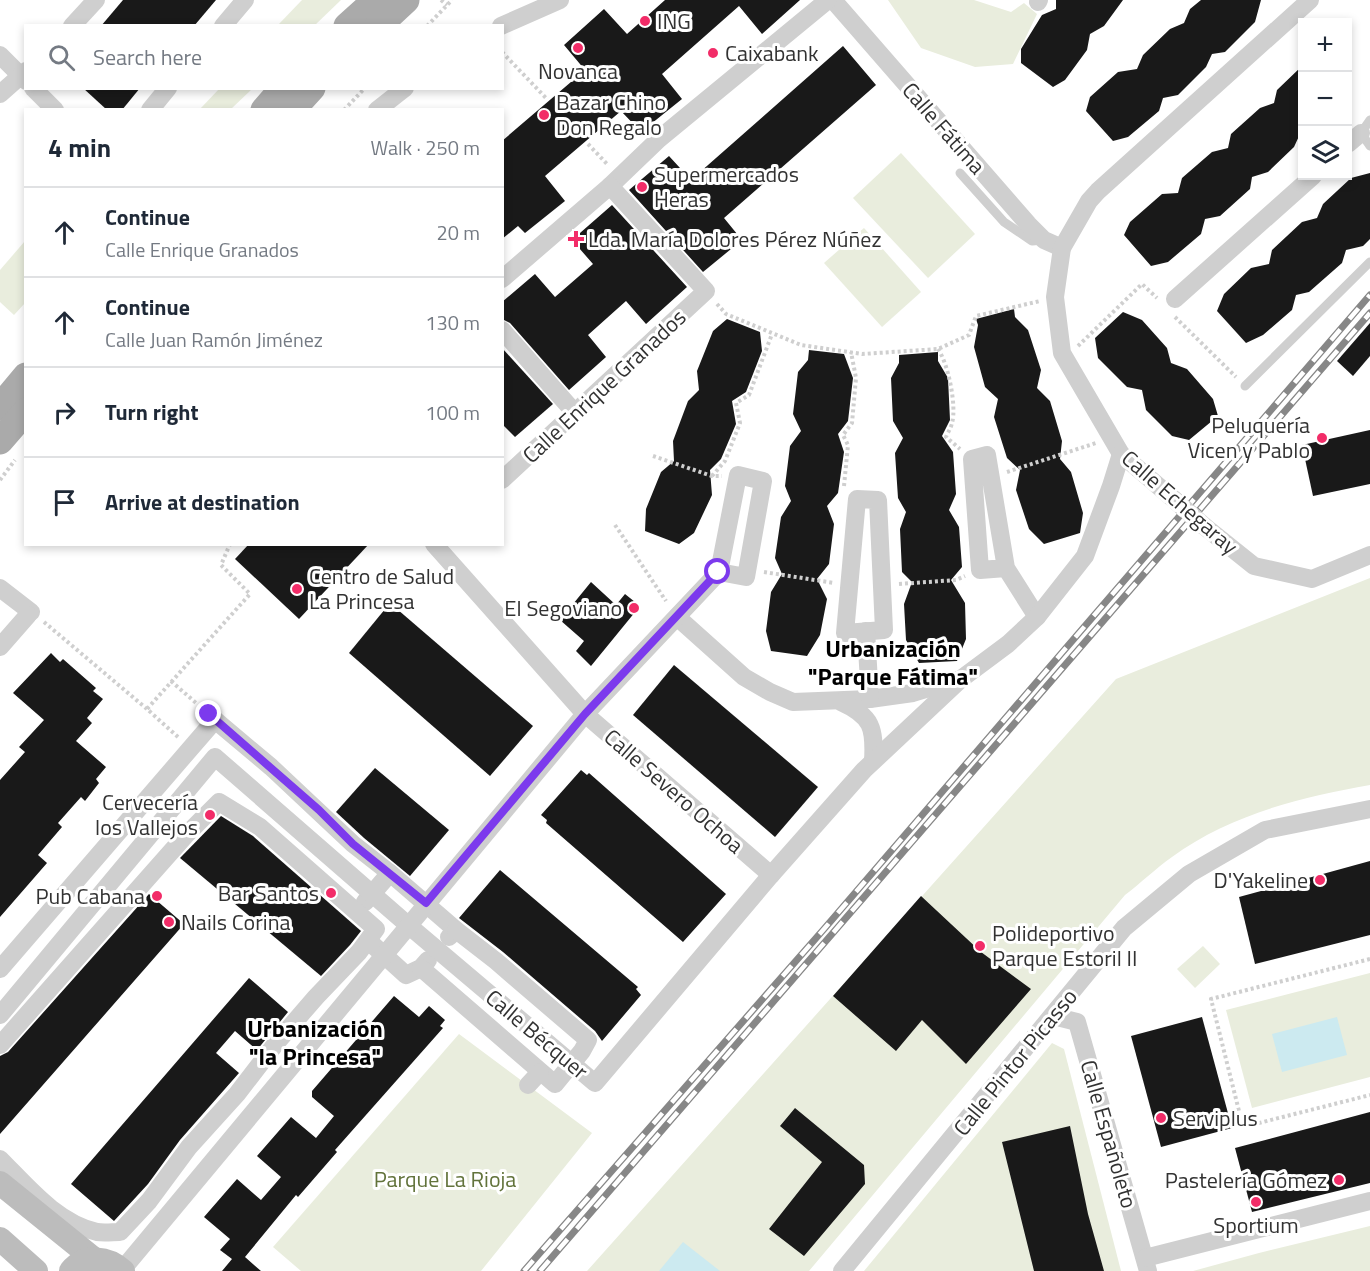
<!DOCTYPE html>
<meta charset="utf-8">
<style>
:root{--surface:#fff;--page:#f2f2f3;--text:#1f2937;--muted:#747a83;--line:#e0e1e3}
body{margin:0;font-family:"Titillium Web",sans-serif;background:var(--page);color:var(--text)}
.controls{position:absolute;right:18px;top:18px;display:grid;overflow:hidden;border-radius:0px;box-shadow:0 3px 9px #0003}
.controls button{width:54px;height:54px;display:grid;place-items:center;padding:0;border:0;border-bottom:2px solid var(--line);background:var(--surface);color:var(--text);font:30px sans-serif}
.stop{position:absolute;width:18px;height:18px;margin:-14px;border:4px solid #7c3aed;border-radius:50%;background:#fff}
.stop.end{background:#7c3aed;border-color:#fff;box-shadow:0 2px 6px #0008}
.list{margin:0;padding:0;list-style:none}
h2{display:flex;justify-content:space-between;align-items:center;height:78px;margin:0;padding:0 24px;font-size:26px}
h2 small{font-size:20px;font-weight:400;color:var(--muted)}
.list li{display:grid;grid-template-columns:39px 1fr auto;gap:18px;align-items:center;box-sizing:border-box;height:90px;padding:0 24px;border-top:2px solid var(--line)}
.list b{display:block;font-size:22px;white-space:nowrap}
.list p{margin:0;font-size:20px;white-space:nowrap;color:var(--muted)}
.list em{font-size:20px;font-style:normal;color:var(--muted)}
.icon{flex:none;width:33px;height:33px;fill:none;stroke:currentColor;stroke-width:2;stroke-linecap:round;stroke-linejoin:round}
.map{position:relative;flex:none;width:1370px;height:1271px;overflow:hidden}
.search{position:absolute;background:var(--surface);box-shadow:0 3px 9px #0003;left:24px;top:24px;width:480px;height:66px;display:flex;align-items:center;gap:15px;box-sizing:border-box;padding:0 21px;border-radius:0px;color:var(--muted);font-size:22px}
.panel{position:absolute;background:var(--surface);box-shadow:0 3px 9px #0003;left:24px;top:108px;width:480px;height:438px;border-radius:0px}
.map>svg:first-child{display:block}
.green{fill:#e9eddd}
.water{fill:#cceaf0}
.building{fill:#191919}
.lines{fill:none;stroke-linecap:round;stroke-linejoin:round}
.path{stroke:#cfcfcf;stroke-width:4;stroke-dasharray:3 3;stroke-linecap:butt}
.lane{stroke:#cfcfcf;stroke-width:9}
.street{stroke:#cfcfcf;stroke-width:18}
.secondary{stroke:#bcbcbc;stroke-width:24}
.primary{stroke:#aaa;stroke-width:27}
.rail-casing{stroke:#878787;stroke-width:7}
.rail{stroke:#fff;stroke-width:4.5;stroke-dasharray:14;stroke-linecap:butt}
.street-bridge{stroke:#cfcfcf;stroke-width:18}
.route{stroke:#7c3aed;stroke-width:8}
.poi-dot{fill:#f22c68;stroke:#fff;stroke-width:2}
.labels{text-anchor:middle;stroke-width:6;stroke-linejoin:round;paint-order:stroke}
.poi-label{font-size:22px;fill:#323232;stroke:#fff;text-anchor:start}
.street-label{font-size:22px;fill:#323232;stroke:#fff}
.park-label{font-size:22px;fill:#62733b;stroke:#fff}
.neighbourhood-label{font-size:24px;font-weight:bold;fill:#000;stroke:#fff}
</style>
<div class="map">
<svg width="1370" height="1271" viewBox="0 0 1370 1271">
<rect width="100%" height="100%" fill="#fff"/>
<g class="green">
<polygon points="302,0 341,0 315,25 278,25"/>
<polygon points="888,0 974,0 1011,12 1024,3 1037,14 1013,64 975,67 921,48"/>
<polygon points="220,88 252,88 252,89 231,109 200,109"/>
<polygon points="901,153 975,234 928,278 853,198"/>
<polygon points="864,228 921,292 882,327 824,263"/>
<polygon points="25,241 25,303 14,315 0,302 0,270"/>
<path d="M 1370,578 L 1370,785 C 1301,797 1229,815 1172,857 C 1155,869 1141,883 1125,895 L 809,1271 L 587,1271 L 1116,679 Z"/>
<polygon points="1203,946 1220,964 1195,988 1177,969"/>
<polygon points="1370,973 1370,1077 1252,1108 1226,1010"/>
<polygon points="459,1034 592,1133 481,1271 301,1271 273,1247"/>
<polygon points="1052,1043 1064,1049 1121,1271 864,1271"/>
<polygon points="1370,1226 1370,1271 1193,1271 1259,1253"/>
</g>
<g class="water">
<polygon points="1337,1017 1347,1055 1282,1072 1272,1034"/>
<polygon points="683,1242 720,1271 659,1271"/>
</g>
<g class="building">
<polygon points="123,0 216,0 194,26 101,26"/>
<polygon points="665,0 800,0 762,34 739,6 662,74 682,99 641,132 621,111 545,176 565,201 525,233 518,226 502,239 502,141 585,70 564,45 604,9 627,34"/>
<polygon points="1056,0 1123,0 1104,26 1090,34 1087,50 1065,80 1053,87 1021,63 1021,49 1042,15 1056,9"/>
<polygon points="1201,0 1261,0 1255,22 1225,52 1212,54 1206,67 1178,95 1163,98 1159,111 1128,137 1113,141 1086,111 1090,97 1118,72 1137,69 1143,55 1170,29 1184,23 1190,9"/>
<polygon points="843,46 876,85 724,218 742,240 703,272 629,190 669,156 691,180"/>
<polygon points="1302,66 1302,133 1300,134 1294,147 1268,172 1252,177 1250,189 1220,216 1205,219 1201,234 1168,262 1151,266 1124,235 1130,222 1162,194 1178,193 1182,178 1212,152 1228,148 1231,134 1260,108 1274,103 1277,90"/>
<polygon points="83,88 140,88 122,110 107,110"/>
<polygon points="1370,173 1370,239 1363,246 1346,250 1342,263 1309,292 1296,295 1292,310 1263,335 1246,343 1217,311 1224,294 1251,268 1269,264 1272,250 1302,222 1317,218 1323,204 1351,178"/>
<polygon points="612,205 687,287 646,324 626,301 588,335 606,357 569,390 510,323 502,319 502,302 535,274 555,297 593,264 572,240"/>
<polygon points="1014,309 1015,317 1028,330 1041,370 1037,388 1050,401 1062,441 1060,459 1071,472 1083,513 1080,533 1044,544 1029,529 1016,490 1020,470 1007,458 994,417 998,399 985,387 974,347 978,325 976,319"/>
<polygon points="1123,312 1142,320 1167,348 1171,363 1187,369 1213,399 1218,416 1189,440 1172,436 1146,410 1142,390 1127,387 1098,358 1095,338"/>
<polygon points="727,319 760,332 762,351 746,392 732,401 736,424 721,459 710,470 712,495 694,533 679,544 645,531 646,509 661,472 674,461 673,441 688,401 699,390 697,371 713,331"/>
<polygon points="1370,323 1370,356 1353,376 1337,361"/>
<polygon points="502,348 553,404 515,437 502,424"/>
<polygon points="809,350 844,354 853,378 848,421 838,434 844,452 838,493 827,506 834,524 829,564 817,579 827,599 820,635 807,656 771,651 766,631 771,592 782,574 775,558 781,517 791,501 785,486 790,446 801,431 793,414 798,372 808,360"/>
<polygon points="938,352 938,361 948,378 950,420 942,436 953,452 956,494 949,510 959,527 962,567 951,580 965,603 966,639 957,661 919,663 906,640 904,604 912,582 902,572 900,529 906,512 898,498 895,453 903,438 893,421 891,378 899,363 899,355"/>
<polygon points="1370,430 1370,484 1313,496 1302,445"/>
<polygon points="249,544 369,544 299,619 235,559"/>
<polygon points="591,582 616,605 625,594 640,606 591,666 576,651 584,641 560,620"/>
<polygon points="390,603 533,726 490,776 349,653"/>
<polygon points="51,653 60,662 63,659 96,688 93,691 103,699 87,718 92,723 76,741 106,767 96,779 99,783 85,801 81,797 58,823 62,827 38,855 47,863 0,917 0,780 25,752 19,747 44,720 13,693"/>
<polygon points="674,665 818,787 775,837 633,715"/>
<polygon points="375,768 449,830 410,876 364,838 336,812"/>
<polygon points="581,770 587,775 589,773 726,894 683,942 546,823 547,820 541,815"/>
<polygon points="221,816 253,836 361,931 350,945 321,976 180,858"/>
<polygon points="1370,861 1370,935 1255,964 1239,897"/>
<polygon points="500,870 638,987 636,989 641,995 602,1041 595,1031 503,952 459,918"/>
<polygon points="149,894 184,924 0,1134 0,1056 8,1052"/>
<polygon points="921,896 981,952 1031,989 966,1064 922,1020 896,1051 833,996"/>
<polygon points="249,978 288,1012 257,1050 235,1031 216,1053 239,1073 180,1140 148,1184 114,1221 71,1184"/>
<polygon points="394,996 419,1017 429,1006 445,1020 440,1026 443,1028 335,1150 337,1152 298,1197 296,1195 245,1257 261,1271 222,1271 232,1259 220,1250 230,1239 204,1217 237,1179 261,1200 281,1177 257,1156 291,1117 316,1138 334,1116 312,1097 312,1091"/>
<polygon points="1202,1017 1232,1128 1161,1147 1131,1036"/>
<polygon points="795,1108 864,1165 865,1184 804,1256 769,1229 822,1162 780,1126"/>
<polygon points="1370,1112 1370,1183 1252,1212 1235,1148"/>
<polygon points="1070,1126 1088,1214 1104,1271 1034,1271 1002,1142"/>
</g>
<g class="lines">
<g class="path">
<polyline points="441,0 447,5"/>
<polyline points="427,26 452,0"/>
<polyline points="502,52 546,98"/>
<polyline points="344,110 365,88"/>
<polyline points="588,144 608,165"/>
<polyline points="717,304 726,314 801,345 862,354 938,349 969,335 976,316 1040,301"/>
<polyline points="1175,317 1236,377"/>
<polyline points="1078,346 1142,284 1157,298"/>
<path d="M 938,349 C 948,363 957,406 952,423 C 951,428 948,432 946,437 L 960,449"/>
<polyline points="653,456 712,476 722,476"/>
<polyline points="1007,472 1096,443"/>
<polyline points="712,476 725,461 740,423 736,403 749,395 772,334"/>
<polyline points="0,480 15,460"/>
<polyline points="844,486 848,445 843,435 852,423 856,378 851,352"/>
<polyline points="615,525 666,601"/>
<polyline points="764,572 834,583"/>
<polyline points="899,584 956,580 965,576"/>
<polyline points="44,622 147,709"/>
<polyline points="171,681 196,703"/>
<polyline points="178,737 147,709 250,594 221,565 230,544"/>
<polyline points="1370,959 1211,999 1243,1127 1370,1095"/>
</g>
<g class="lane">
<polyline points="1370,120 1361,133 1370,146"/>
<polyline points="960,173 1004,222 1032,241 1044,240"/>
<polyline points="1245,386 1370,262"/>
</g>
<g class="street">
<polyline points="833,0 1028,224 1044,240 1062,248"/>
<polyline points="1038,2 1039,0"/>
<polyline points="72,26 96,0"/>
<polyline points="223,26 245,0"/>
<polyline points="501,26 560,0"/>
<polyline points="0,55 26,81"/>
<polyline points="33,88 55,110"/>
<polyline points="0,94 26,71"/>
<polyline points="150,110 168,88"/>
<polyline points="377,110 405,88"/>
<polyline points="1348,144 1361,133"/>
<polyline points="502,279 610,186 659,139 828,0"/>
<polyline points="1175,299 1313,176"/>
<polyline points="502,330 575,413"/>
<polyline points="502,480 706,291 610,186"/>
<polygon points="857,499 878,500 884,630 845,633"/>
<polyline points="1177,502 1121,454 1062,353 1055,297 1062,248 1089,201 1098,191 1310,0"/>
<polyline points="1204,526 1254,566 1312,579 1370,555"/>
<polyline points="434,544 585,714 771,875"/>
<polyline points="1006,568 980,570 972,459 987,455 1006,568 1037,617"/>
<polyline points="0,588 31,612"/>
<polyline points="677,617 744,677 770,692 793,702 870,699 913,693 956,680"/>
<polyline points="866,631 870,699"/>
<polyline points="0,647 28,615"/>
<path d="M 841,702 C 872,716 875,728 873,761"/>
<polyline points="215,720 271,767 353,844 390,873 365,902"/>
<polyline points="390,873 456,930 449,937"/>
<polyline points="374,946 406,975 421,968 428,960"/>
<polyline points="421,968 555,1084 582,1051 588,1040 496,961 456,930"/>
<polyline points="0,969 215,720 209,714"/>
<polyline points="0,1015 215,757 408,925 595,1083 771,875 864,770 961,679 1008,644 1037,617 1085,556 1111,486 1121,454"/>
<polyline points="1053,1016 1077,1022 1148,1271"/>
<path d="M 0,1045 L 185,836 L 219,802 L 260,827 L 376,929 L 359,952 L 316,997 L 277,1042 L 237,1094 L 189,1147 L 149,1201 L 120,1232 C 113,1232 104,1233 97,1232 C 57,1223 28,1187 0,1159"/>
<polyline points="528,1085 540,1072"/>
<polyline points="1145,1258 1370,1201"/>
<polyline points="122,1270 585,714 719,572 738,475 763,481 746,577 719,572"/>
<polyline points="842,1271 1124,928 1189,874 1265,830 1370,809"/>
</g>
<g class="secondary">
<polyline points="0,1183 94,1259"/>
<polyline points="0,1239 36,1271"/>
<path d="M 71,1271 C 85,1254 108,1257 123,1271"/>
</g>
<g class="primary">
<polyline points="347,26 376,0"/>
<polyline points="378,26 406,0"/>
<polyline points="264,110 283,88"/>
<polyline points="292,110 312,88"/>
<polyline points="0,407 26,376"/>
<polyline points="0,441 26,411"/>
</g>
<g class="rail-casing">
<g id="rail">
<polyline points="524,1271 824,929 1370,295"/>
<polyline points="540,1271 1370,313"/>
</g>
</g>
<use href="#rail" class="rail"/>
<polyline class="street-bridge" points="1177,502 1204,526"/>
</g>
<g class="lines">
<polyline class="route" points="209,714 319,810 353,844 426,903 585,714 718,572"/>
</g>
<g class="poi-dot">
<circle cx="645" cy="21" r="6"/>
<circle cx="578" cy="48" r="6"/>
<circle cx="713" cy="53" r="6"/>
<circle cx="544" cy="115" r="6"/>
<circle cx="642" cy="187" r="6"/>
<path d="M573 230h6v6h6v6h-6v6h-6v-6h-6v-6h6z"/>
<circle cx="1322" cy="438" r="6"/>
<circle cx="297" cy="589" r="6"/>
<circle cx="634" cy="608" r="6"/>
<circle cx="210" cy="815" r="6"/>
<circle cx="1320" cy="880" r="6"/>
<circle cx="331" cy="893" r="6"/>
<circle cx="157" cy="896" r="6"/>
<circle cx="169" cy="922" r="6"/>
<circle cx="980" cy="946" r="6"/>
<circle cx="1161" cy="1118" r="6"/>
<circle cx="1339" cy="1180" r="6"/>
<circle cx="1256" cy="1202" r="6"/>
</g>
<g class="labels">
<g class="poi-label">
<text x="657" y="29">ING</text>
<text x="725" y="61">Caixabank</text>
<text x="578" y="79" text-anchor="middle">Novanca</text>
<text x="556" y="110">Bazar Chino<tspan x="556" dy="25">Don Regalo</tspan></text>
<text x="654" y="182">Supermercados<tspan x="654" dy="25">Heras</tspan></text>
<text x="588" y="247">Lda. María Dolores Pérez Núñez</text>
<text x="1310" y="433" text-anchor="end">Peluquería<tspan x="1310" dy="25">Vicen y Pablo</tspan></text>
<text x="309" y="584">Centro de Salud<tspan x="309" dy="25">La Princesa</tspan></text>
<text x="622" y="616" text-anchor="end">El Segoviano</text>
<text x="198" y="810" text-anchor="end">Cervecería<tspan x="198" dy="25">los Vallejos</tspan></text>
<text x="1308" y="888" text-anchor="end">D'Yakeline</text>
<text x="319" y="901" text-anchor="end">Bar Santos</text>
<text x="145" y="904" text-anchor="end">Pub Cabana</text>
<text x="181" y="930">Nails Corina</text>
<text x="992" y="941">Polideportivo<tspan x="992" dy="25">Parque Estoril II</tspan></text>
<text x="1173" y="1126">Serviplus</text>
<text x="1327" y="1188" text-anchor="end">Pastelería Gómez</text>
<text x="1256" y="1233" text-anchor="middle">Sportium</text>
</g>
<g class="street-label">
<text transform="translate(944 128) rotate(49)" y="8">Calle Fátima</text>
<text transform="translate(604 386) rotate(-43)" y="8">Calle Enrique Granados</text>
<text transform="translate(1180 502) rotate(41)" y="8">Calle Echegaray</text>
<text transform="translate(674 791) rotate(41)" y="8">Calle Severo Ochoa</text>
<text transform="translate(537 1034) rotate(40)" y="8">Calle Bécquer</text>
<text transform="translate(1015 1062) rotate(-51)" y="8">Calle Pintor Picasso</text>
<text transform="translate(1109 1134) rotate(74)" y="8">Calle Españoleto</text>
</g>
<g class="park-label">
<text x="445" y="1187">Parque La Rioja</text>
</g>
<g class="neighbourhood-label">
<text x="893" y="657">Urbanización<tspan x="893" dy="28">"Parque Fátima"</tspan></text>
<text x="315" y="1037">Urbanización<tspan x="315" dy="28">"la Princesa"</tspan></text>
</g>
</g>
</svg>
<div class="controls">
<button>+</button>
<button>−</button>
<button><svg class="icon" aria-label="layers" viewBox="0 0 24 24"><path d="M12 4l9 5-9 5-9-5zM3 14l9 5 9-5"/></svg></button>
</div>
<div class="stop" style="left:718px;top:572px"></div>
<div class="stop end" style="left:209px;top:714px"></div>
<div class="search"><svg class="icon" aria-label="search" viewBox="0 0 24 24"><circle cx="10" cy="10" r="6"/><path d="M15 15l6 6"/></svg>Search here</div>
<section class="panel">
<h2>4 min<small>Walk · 250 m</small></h2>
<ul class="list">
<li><svg class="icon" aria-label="ahead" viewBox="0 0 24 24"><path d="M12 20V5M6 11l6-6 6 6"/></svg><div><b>Continue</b><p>Calle Enrique Granados</p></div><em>20 m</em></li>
<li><svg class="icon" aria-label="ahead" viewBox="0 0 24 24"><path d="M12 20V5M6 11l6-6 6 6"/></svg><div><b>Continue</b><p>Calle Juan Ramón Jiménez</p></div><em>130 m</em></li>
<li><svg class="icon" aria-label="right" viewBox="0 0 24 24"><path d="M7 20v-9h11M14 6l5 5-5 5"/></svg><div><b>Turn right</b></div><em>100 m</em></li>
<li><svg class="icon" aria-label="arrive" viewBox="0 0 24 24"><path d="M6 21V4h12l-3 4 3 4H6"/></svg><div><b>Arrive at destination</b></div></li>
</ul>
</section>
</div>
